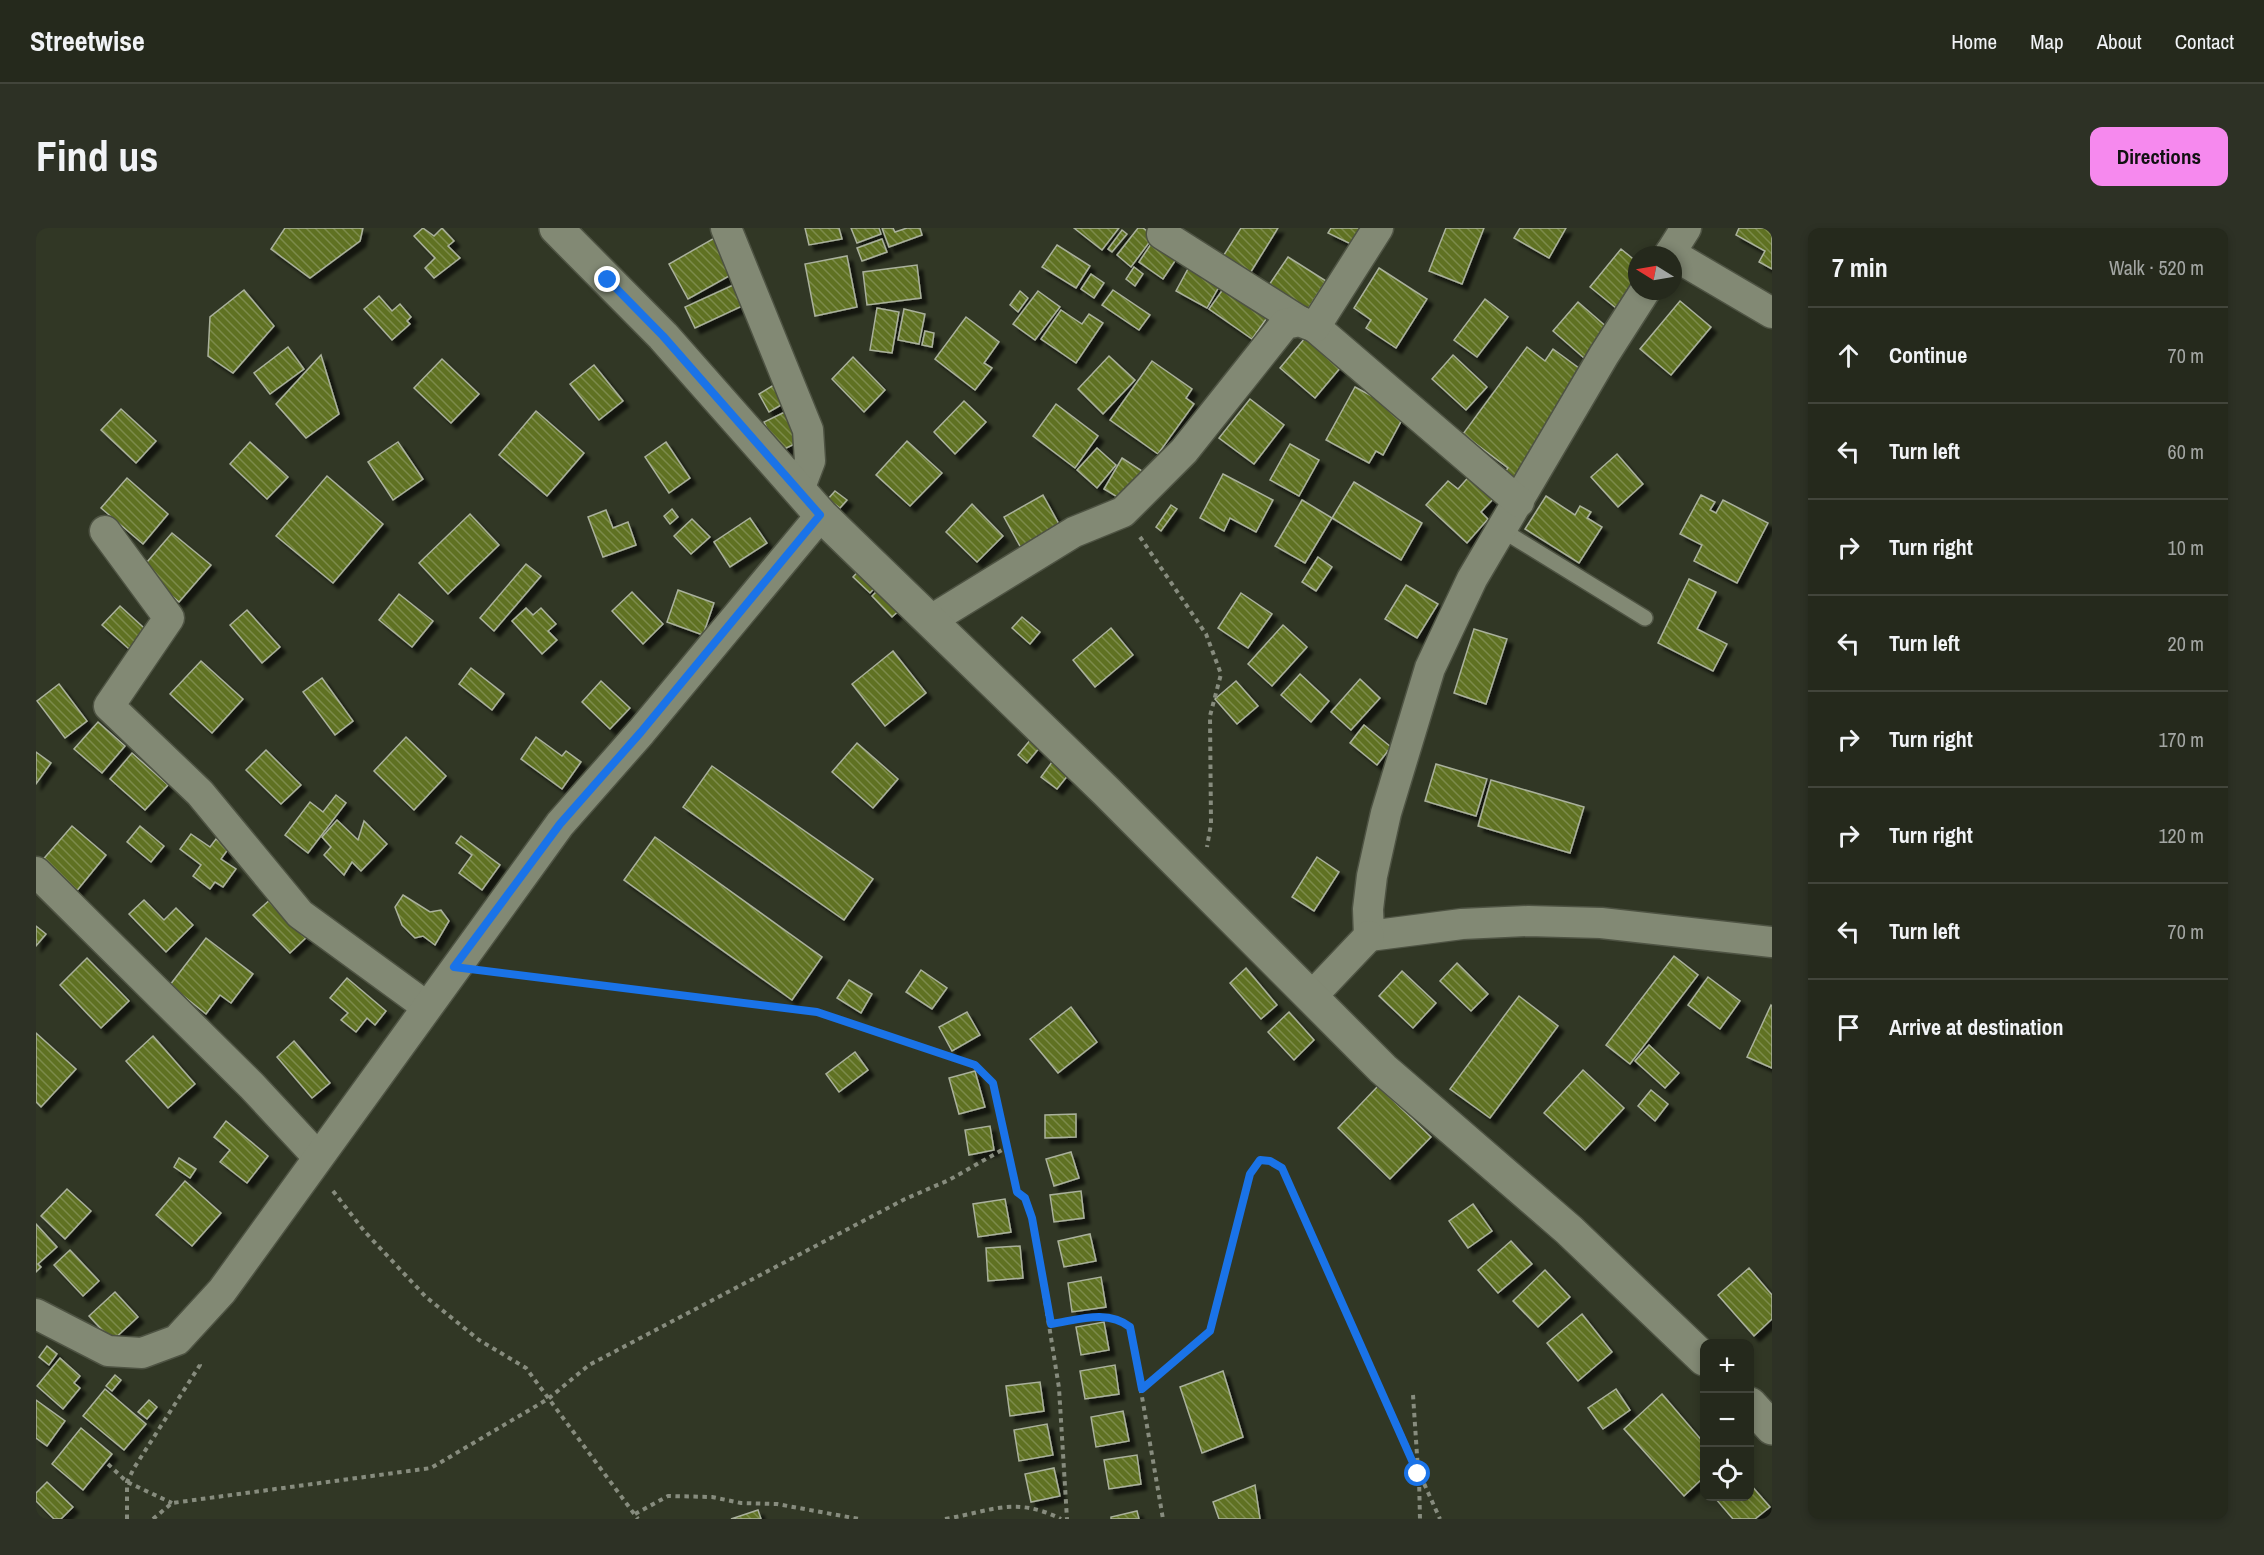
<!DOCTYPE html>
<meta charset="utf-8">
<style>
:root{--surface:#25291c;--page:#2d3125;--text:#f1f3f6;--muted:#a3a6a3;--line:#42453b;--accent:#f689ee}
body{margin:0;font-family:"Archivo Narrow",sans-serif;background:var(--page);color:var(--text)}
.controls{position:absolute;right:18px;bottom:18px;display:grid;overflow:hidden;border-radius:12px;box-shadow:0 3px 9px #0003}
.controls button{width:54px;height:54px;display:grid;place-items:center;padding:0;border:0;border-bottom:2px solid var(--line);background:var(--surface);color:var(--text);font:30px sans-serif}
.compass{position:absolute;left:1592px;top:18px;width:54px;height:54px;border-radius:50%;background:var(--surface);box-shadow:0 3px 9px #0003;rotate:281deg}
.stop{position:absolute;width:18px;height:18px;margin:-14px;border:4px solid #1a73e8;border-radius:50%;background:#fff}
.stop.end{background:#1a73e8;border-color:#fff;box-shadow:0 2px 6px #0008}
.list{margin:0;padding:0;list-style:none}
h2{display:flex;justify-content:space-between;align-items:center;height:78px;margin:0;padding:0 24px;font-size:26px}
h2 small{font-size:20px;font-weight:400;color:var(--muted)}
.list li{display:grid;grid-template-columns:39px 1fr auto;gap:18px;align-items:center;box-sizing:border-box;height:96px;padding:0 24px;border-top:2px solid var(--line)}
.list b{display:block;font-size:22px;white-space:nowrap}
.list em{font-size:20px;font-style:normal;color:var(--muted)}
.icon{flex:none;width:33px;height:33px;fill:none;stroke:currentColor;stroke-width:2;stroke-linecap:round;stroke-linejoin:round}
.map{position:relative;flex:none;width:1736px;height:1291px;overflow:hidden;border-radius:12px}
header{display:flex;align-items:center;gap:36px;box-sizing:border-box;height:84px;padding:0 30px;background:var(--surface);border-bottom:2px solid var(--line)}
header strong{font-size:28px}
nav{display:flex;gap:33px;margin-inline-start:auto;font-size:21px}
.intro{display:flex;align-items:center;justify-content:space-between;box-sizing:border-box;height:144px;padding:0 36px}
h1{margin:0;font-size:42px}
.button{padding:15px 27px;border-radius:12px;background:var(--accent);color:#111;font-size:21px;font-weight:700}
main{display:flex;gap:36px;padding:0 36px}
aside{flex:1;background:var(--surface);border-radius:12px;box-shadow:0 3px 9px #0003}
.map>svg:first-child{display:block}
.building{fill:url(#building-back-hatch);stroke:#aab19c;stroke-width:1.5;filter:url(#shadow)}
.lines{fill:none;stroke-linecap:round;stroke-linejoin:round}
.service-casing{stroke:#4e5343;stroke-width:18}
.minor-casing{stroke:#4e5343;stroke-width:33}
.tertiary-casing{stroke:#4e5343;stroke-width:36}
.path{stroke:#878c7e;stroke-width:4;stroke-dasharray:4.5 4.5;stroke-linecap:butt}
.service{stroke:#828974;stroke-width:15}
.minor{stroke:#828974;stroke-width:30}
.tertiary{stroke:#828974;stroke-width:33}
.route{stroke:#1a73e8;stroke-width:8}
</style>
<header>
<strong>Streetwise</strong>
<nav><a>Home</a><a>Map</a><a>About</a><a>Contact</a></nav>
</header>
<div class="intro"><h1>Find us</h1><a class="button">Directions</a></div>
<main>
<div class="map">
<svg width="1736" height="1291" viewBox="0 0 1736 1291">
<defs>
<pattern id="building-back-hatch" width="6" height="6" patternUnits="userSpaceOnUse" patternTransform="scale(1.5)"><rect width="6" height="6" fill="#5e7122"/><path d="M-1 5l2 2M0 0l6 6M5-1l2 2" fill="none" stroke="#7c8b4b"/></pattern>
<filter id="shadow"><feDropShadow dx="5.5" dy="5.5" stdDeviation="1.5" flood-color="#0009"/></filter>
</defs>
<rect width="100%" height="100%" fill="#313725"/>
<g class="building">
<polygon points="249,0 327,0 324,13 274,50 235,21"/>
<polygon points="387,0 398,8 406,0 418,13 412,18 424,30 398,50 389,40 399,30 378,8"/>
<polygon points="769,0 803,0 806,11 773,17"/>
<polygon points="815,0 843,0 845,6 821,15"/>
<polygon points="846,0 857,0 859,4 871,0 884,0 886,7 853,19"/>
<polygon points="1038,0 1083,0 1066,22"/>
<polygon points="1102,0 1107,0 1118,8 1095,39 1081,27"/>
<polygon points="1205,0 1242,0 1213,47 1186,30"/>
<polygon points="1295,0 1327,0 1319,18 1292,5"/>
<polygon points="1410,0 1448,0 1426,56 1393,43"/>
<polygon points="1484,0 1530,0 1513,30 1478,10"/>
<polygon points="1703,0 1736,0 1736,41 1723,34 1729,23 1700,7"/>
<polygon points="1086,2 1091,6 1076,24 1072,21"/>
<polygon points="682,8 702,43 652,71 633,36"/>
<polygon points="846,11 851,24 826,33 821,20"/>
<polygon points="1117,13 1141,30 1127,51 1103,34"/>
<polygon points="1021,17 1054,38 1040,60 1006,39"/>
<polygon points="1585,21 1601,34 1601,53 1580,80 1554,59"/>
<polygon points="811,28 821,79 779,88 769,36"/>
<polygon points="1252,29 1290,53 1272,81 1233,57"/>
<polygon points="881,37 885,70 831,77 827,44"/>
<polygon points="1098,39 1107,46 1099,58 1090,51"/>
<polygon points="1153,39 1184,57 1171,80 1140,63"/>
<polygon points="1343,40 1391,71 1360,120 1330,100 1335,92 1318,80"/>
<polygon points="1055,46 1068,55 1058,70 1045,61"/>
<polygon points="706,53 715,74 659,100 649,79"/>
<polygon points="1190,57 1233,87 1216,111 1173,81"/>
<polygon points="208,62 238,98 197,145 172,128 174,89"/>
<polygon points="1077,62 1114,87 1103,102 1066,77"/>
<polygon points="984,63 992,70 982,84 974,77"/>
<polygon points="1002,63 1024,79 999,112 977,96"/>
<polygon points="343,68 356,83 364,76 375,89 371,93 374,96 356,112 328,81"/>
<polygon points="1449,71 1472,89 1441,129 1418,112"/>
<polygon points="1644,73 1675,99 1635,147 1604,121"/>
<polygon points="1542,74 1573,101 1548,130 1517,103"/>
<polygon points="841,80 863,84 856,125 834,122"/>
<polygon points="868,81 889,86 883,116 862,112"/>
<polygon points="1025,82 1046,96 1053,86 1067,95 1040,135 1005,111"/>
<polygon points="930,89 963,114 948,135 956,140 939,162 899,131"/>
<polygon points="889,103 898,105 896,119 886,117"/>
<polygon points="1274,104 1310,133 1279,170 1244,140"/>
<polygon points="252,119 268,141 234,166 218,145"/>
<polygon points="1491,119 1509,133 1517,121 1555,149 1476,256 1466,248 1472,240 1427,206"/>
<polygon points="285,127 303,186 270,210 240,176"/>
<polygon points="1417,127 1451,159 1430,182 1396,151"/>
<polygon points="1073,128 1099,152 1067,186 1042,161"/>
<polygon points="817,129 849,162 828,184 796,151"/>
<polygon points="406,131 443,166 415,195 378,160"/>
<polygon points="1116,133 1156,161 1150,170 1158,176 1122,226 1074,192"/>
<polygon points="558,137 587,173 563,192 534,156"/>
<polygon points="741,155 752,173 733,184 723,166"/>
<polygon points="1319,159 1369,186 1347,227 1340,223 1333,235 1290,212"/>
<polygon points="1214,171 1248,197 1218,236 1183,210"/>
<polygon points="928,173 950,194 919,226 898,204"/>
<polygon points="1020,176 1062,208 1039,240 997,208"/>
<polygon points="85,181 120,213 100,235 65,202"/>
<polygon points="753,182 767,212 742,224 728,194"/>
<polygon points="500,183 548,225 511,268 463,227"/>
<polygon points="871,213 906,245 874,278 840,247"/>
<polygon points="214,214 252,249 231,271 194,236"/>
<polygon points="362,214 387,251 357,272 332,234"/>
<polygon points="630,214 654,250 633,265 609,229"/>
<polygon points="1254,216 1283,232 1263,268 1234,252"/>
<polygon points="1061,220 1080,237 1061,260 1041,242"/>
<polygon points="1581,226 1607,256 1582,279 1555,249"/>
<polygon points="1086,230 1106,243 1088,273 1068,261"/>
<polygon points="1436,245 1460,268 1445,284 1452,291 1431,315 1390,277 1412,253 1422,261"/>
<polygon points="1187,246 1237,272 1220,304 1194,290 1188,303 1164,290"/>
<polygon points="291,248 347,296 297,355 240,308"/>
<polygon points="91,250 132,286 107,316 65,280"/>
<polygon points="1318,254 1386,295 1365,332 1296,290"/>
<polygon points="799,263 811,272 804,280 792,271"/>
<polygon points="1007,267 1024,298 985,320 968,289"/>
<polygon points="1665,267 1679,274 1674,282 1680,285 1687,272 1732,295 1701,355 1658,333 1666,317 1644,306"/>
<polygon points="1510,268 1539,287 1544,278 1555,284 1551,290 1566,299 1543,335 1489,301"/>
<polygon points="1266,272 1296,290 1269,335 1239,318"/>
<polygon points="936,276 967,308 941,334 910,304"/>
<polygon points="1135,277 1141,281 1125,303 1120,299"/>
<polygon points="636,281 642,289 634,296 628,288"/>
<polygon points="570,282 577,300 592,294 600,317 567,329 552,289"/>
<polygon points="434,286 463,317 412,366 383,335"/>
<polygon points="714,290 731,315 694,339 678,314"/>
<polygon points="656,291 674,309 655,326 638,308"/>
<polygon points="136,305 175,337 143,374 105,341"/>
<polygon points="1282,329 1296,339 1280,363 1266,354"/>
<polygon points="490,336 505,348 458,403 444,390"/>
<polygon points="829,336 846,352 834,365 817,349"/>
<polygon points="1653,351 1680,364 1661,401 1691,416 1677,443 1622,415"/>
<polygon points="847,357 868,378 856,389 836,368"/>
<polygon points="1370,357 1402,376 1381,410 1349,391"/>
<polygon points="642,362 678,375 667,407 631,394"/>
<polygon points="596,364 627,396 607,416 576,383"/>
<polygon points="1205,365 1236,386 1212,420 1182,400"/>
<polygon points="363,366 397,393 376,419 343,392"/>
<polygon points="84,378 118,409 101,428 66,397"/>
<polygon points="490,380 497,387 505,380 520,396 512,403 521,412 506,426 476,393"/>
<polygon points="211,382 244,419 226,435 194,397"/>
<polygon points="986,389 1004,404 994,416 976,400"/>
<polygon points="1247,397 1271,419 1236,458 1212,436"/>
<polygon points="1075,400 1097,427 1059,459 1037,432"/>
<polygon points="1438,401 1471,411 1450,476 1418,465"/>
<polygon points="857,423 890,465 849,498 816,456"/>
<polygon points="165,433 207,471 176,505 134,466"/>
<polygon points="435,440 468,466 456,482 423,456"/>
<polygon points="1264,446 1293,473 1275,494 1245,467"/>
<polygon points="286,450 317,493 299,507 267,464"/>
<polygon points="1324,451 1344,470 1315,502 1295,484"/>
<polygon points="565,453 594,480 574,501 546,474"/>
<polygon points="1200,453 1222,478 1201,496 1179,471"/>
<polygon points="23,456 51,493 29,510 1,473"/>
<polygon points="62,494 89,518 66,545 38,521"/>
<polygon points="1328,497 1355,519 1341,537 1314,515"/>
<polygon points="370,509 410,548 378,582 338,543"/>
<polygon points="500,509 526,528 530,523 545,534 526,561 485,531"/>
<polygon points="995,511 1004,519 991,535 982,527"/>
<polygon points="821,515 862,551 837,580 796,544"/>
<polygon points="230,522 265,557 245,576 210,542"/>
<polygon points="0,524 15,535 0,556"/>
<polygon points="96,525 132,557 109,582 74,551"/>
<polygon points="1016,534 1033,546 1021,561 1005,549"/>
<polygon points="1400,536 1451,551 1440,588 1389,573"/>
<polygon points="676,538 837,651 808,692 647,579"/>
<polygon points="1455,552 1548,579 1534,625 1442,598"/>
<polygon points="300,567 310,575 272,625 249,607 274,574 287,584"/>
<polygon points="301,592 322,612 328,593 351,616 325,643 316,634 308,647 288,627 295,619 286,609"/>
<polygon points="36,598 70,627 39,665 4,635"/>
<polygon points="104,598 128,618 115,634 91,614"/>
<polygon points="155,606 174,619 180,611 193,620 185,631 200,641 187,659 179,654 174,661 157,648 165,637 144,621"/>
<polygon points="425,608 464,637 446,662 423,645 436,627 420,615"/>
<polygon points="619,609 786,729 756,772 588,652"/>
<polygon points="1281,629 1303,644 1278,683 1256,669"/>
<polygon points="367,667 394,684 405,682 413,693 399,717 387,708 379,710 366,697 359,679"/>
<polygon points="237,669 273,707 254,725 217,687"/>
<polygon points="108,672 128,692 140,680 157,697 130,724 93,686"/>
<polygon points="0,698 10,706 0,718"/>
<polygon points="170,710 217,746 195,775 184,767 170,786 134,757"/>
<polygon points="1638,728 1662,747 1594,836 1570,817"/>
<polygon points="51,730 93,773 65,800 24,757"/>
<polygon points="1421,735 1452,766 1435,783 1404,753"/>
<polygon points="1210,740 1241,777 1225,791 1194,755"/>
<polygon points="885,742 911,760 896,781 870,764"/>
<polygon points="1366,743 1400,775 1377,800 1343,768"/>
<polygon points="1672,749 1704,773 1684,801 1652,777"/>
<polygon points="311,750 350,783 339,797 331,790 320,804 305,792 312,785 294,770"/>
<polygon points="813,752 836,766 825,785 801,770"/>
<polygon points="1483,768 1522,798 1454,890 1414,861"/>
<polygon points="1735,777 1736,778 1736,840 1711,829"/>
<polygon points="1035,779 1061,814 1022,845 994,811"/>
<polygon points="931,784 944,807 916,823 903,799"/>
<polygon points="1253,784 1278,812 1258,832 1232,804"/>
<polygon points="0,805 40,841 5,879 0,874"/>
<polygon points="117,808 159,856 132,880 90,833"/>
<polygon points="258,813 294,855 276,870 241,829"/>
<polygon points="1613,817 1643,845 1629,860 1599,833"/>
<polygon points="819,824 832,842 803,864 790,846"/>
<polygon points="1547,842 1588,880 1549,922 1508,885"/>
<polygon points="939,843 949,879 923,886 913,850"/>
<polygon points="1342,858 1395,909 1354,951 1302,900"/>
<polygon points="1615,862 1632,876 1619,893 1602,878"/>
<polygon points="1040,886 1040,909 1009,910 1009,887"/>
<polygon points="190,893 232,928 211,955 184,934 194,922 178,909"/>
<polygon points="954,898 958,922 933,927 929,902"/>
<polygon points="1035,924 1043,950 1018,958 1010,931"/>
<polygon points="143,930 160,941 154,950 138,939"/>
<polygon points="149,953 185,985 156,1018 120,987"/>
<polygon points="31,961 55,983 29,1011 5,988"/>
<polygon points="1045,963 1048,990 1018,994 1014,967"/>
<polygon points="969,971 975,1004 942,1009 937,976"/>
<polygon points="1437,976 1456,1003 1432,1020 1413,993"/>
<polygon points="0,996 21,1019 2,1036 5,1039 0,1044"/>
<polygon points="1054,1006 1060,1033 1028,1039 1022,1013"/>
<polygon points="1475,1013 1496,1036 1462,1065 1442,1042"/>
<polygon points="984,1018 987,1050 952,1053 950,1020"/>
<polygon points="34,1022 63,1053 47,1068 18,1037"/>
<polygon points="1713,1040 1736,1067 1736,1091 1718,1108 1682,1067"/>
<polygon points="1509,1042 1534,1069 1502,1099 1477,1073"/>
<polygon points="1065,1049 1070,1079 1036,1084 1032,1055"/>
<polygon points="79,1064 102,1089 76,1113 53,1088"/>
<polygon points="1546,1086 1576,1124 1542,1153 1511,1115"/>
<polygon points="1068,1094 1073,1122 1045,1127 1040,1099"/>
<polygon points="11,1118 21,1126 13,1137 3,1129"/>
<polygon points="24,1130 44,1148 38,1155 44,1160 27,1181 1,1158"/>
<polygon points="1079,1137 1083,1166 1049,1171 1044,1143"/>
<polygon points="1187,1143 1207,1209 1166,1225 1144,1159"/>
<polygon points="79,1147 85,1152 76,1163 70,1158"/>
<polygon points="1004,1154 1008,1183 974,1188 970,1158"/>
<polygon points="69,1161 110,1196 88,1222 47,1188"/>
<polygon points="1580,1161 1594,1182 1567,1201 1552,1180"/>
<polygon points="1626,1166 1668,1215 1668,1249 1648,1268 1588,1201"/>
<polygon points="0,1172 29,1193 11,1218 0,1210"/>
<polygon points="113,1172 121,1179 111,1191 102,1184"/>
<polygon points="1087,1183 1093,1213 1060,1219 1055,1189"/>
<polygon points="1011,1196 1017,1227 983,1233 978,1202"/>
<polygon points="45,1200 76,1226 47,1262 16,1236"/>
<polygon points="1101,1227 1105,1256 1073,1261 1068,1232"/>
<polygon points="1018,1240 1024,1268 995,1274 989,1246"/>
<polygon points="11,1254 37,1279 25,1291 18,1291 0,1273 0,1265"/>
<polygon points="1714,1256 1734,1279 1719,1291 1697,1291 1679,1270 1714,1268"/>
<polygon points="1219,1257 1224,1291 1183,1291 1177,1274"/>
<polygon points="722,1282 725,1291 695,1291"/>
<polygon points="1101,1283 1103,1291 1075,1291 1075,1289"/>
</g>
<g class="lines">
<g class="service-casing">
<polyline id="service" points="1466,302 1609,390"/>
</g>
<g class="minor-casing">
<g id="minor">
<polyline points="690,0 772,202 774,233 763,262"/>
<polyline points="1126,6 1263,93"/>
<polyline points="1634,25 1736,85"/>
<polyline points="1633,27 1650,0"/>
<polyline points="1609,63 1568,127 1436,351 1394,440 1350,585 1336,648 1332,681 1333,708 1426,696 1492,693 1565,695 1736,714"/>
<polyline points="1279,99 1483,274"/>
<polyline points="69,303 133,390 73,478 164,565 264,686 390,778"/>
<polyline points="895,392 1038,304 1087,284 1148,223 1249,96 1263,93 1279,99 1342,0"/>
<polyline points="0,644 216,858 281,928"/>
<polyline points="1277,767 1333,708"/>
<polyline points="0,1086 72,1123 106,1125 141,1112 186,1063 524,596 605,504 785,287"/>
</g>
</g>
<g class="tertiary-casing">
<g id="tertiary">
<polyline points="520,0 627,108 785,287 1070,563 1347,841 1533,1002 1668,1131"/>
<polyline points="1714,1176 1736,1200"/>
</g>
</g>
<g class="path">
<polyline points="1104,309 1170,406 1185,446 1174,488 1175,596 1171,619"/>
<polyline points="457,744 781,785 939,837 957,855 981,965 989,970 996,990 1023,1160 1031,1291"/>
<polyline points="297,963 329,1004 390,1069 443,1112 490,1140 602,1291"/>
<path d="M 1015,1096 C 1042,1092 1071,1081 1094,1099 L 1127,1291"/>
<polyline points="1106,1161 1174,1103 1214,946 1224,932 1234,933 1246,940 1404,1291"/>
<polyline points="1377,1167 1382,1242"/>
<polyline points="72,1236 91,1254 136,1275"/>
<polyline points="1383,1250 1384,1291"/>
<polyline points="599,1286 632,1268 676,1269 705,1275 741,1276 823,1291"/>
<polyline points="91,1291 91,1254 98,1240 164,1137 163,1133"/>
<polyline points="117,1291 136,1275 395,1240 512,1171 553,1137 869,971 913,952 973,918"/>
<path d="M 909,1291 C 956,1283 979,1268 1025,1291"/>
</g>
<use href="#service" class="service"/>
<use href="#minor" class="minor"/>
<use href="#tertiary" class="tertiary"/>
</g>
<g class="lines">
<path class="route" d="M 572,52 L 627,108 L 784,287 L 605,504 L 524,596 L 418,739 L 781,784 L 939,837 L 957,855 L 981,964 L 989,970 L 996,990 L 1015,1096 C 1042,1092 1071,1081 1094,1099 L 1106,1161 L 1174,1103 L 1214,946 L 1224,932 L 1234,933 L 1246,940 L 1382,1246"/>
</g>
</svg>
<div class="controls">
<button>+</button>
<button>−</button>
<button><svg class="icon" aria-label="locate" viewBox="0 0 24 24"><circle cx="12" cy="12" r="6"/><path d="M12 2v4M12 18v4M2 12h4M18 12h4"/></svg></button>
</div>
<svg class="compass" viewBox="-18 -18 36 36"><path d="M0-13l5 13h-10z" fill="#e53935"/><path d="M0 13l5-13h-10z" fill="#a3a6a3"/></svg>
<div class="stop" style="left:1382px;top:1246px"></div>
<div class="stop end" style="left:572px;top:52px"></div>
</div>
<aside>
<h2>7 min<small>Walk · 520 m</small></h2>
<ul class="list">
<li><svg class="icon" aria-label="ahead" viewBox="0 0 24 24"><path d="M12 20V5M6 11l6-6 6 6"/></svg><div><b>Continue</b></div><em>70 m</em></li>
<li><svg class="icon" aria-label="left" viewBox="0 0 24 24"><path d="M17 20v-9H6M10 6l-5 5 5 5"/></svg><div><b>Turn left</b></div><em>60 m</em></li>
<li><svg class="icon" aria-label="right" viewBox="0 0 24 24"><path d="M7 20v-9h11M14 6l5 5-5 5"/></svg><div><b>Turn right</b></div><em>10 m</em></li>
<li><svg class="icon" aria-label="left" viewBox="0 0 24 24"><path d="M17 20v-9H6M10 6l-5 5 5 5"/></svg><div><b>Turn left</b></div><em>20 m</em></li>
<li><svg class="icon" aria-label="right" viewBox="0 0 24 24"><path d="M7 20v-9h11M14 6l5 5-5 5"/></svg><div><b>Turn right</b></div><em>170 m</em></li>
<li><svg class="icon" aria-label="right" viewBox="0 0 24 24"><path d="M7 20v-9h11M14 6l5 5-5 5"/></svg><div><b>Turn right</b></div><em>120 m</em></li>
<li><svg class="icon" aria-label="left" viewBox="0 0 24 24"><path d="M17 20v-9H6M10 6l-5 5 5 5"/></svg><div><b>Turn left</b></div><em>70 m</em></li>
<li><svg class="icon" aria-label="arrive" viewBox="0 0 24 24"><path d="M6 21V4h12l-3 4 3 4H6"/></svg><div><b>Arrive at destination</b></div></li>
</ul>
</aside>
</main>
